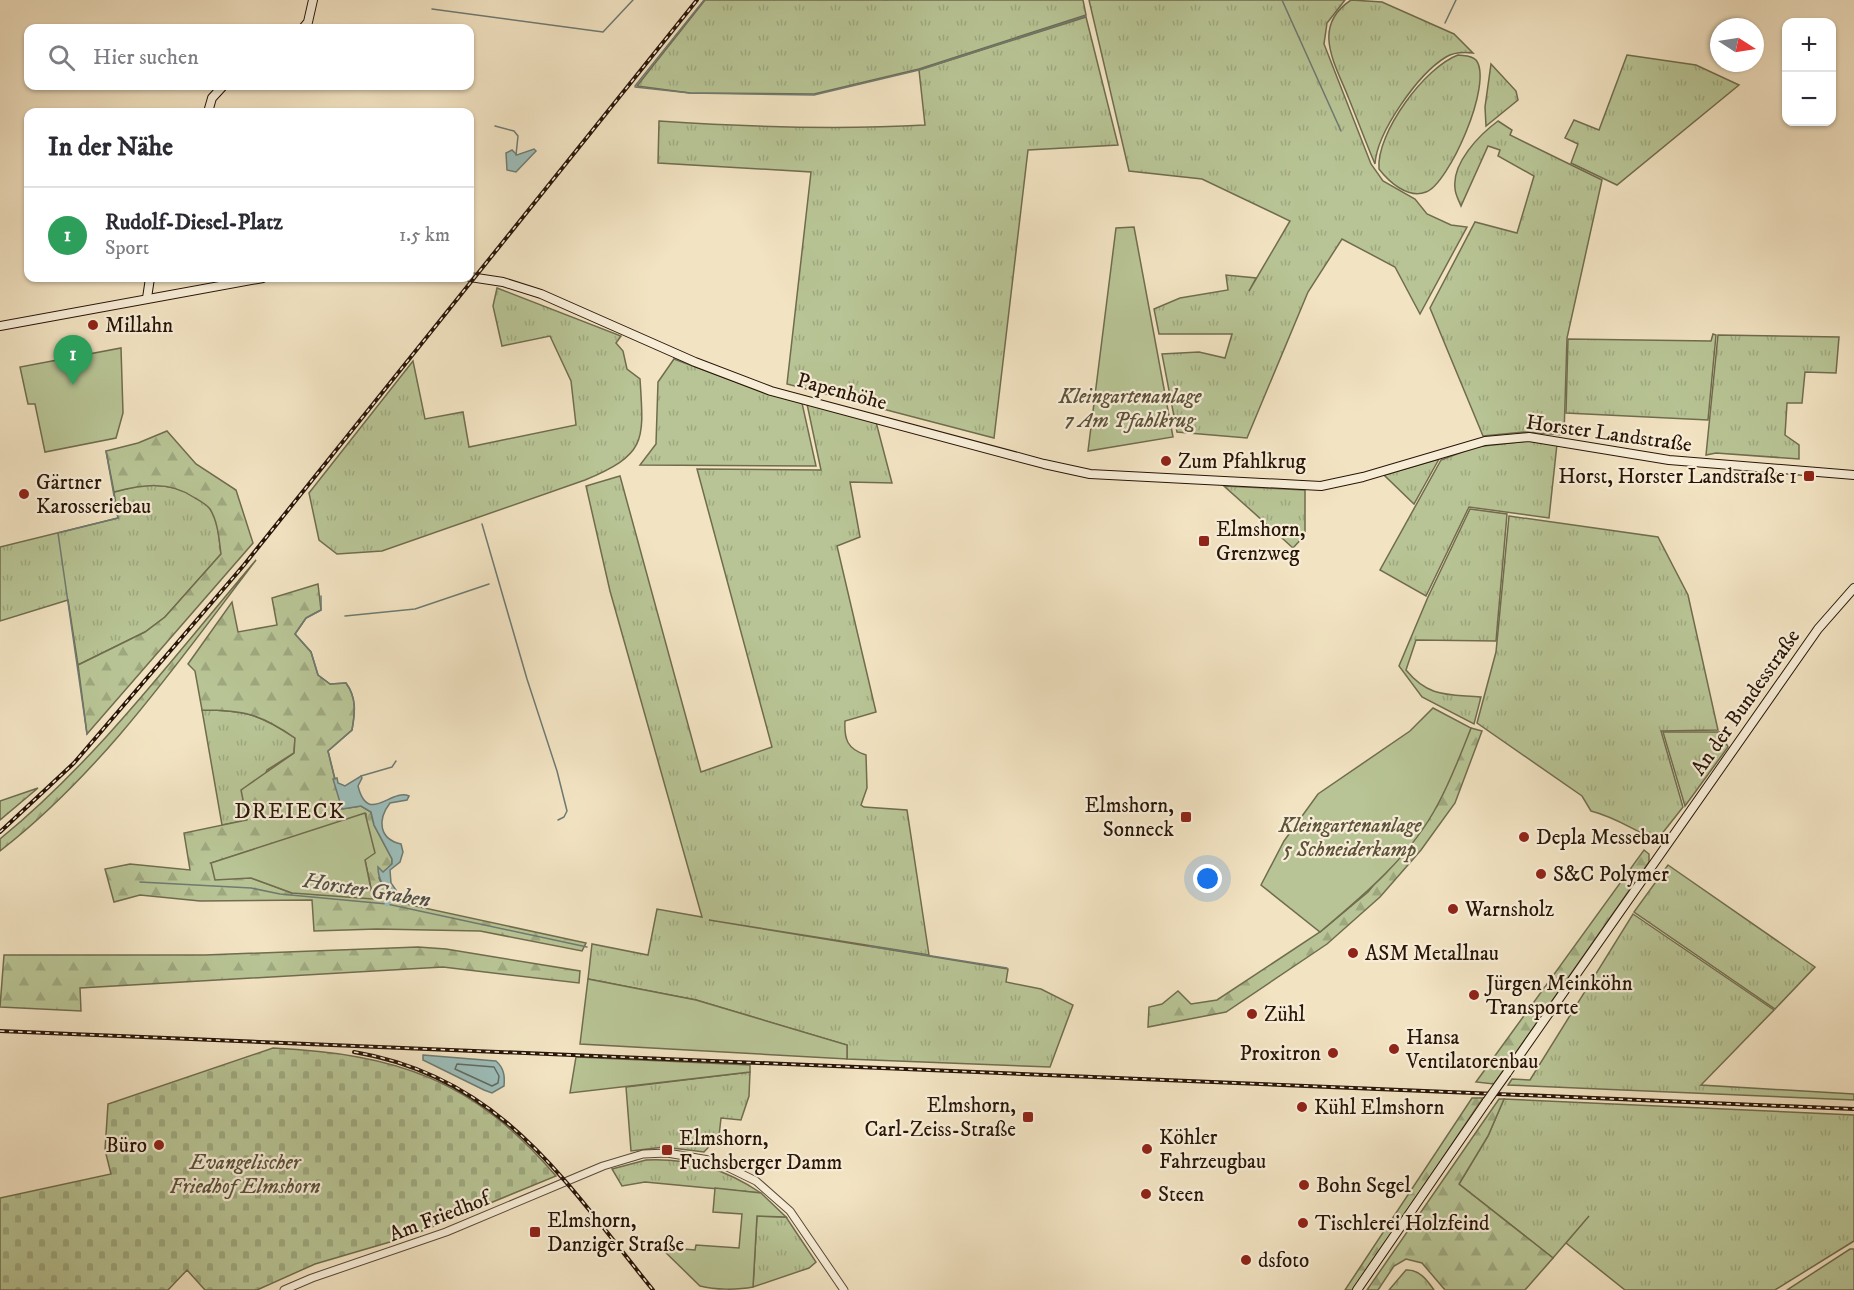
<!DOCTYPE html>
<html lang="de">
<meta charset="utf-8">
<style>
:root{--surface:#fff;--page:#f2f2f3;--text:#2b2b33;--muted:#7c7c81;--line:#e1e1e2;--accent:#8f2418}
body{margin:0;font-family:"IM FELL DW Pica",serif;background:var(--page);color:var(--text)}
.controls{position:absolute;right:18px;top:18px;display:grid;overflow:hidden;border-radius:12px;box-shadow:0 2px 4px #0004}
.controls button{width:54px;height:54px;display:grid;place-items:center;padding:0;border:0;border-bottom:2px solid var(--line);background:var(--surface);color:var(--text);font:30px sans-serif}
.compass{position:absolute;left:1710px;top:18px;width:54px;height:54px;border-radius:50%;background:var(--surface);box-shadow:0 2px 4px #0004;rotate:102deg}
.you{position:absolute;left:1208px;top:879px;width:21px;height:21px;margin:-15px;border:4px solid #fff;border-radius:50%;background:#1a73e8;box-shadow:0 0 0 9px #1a73e833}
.badge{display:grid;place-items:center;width:39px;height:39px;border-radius:50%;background:var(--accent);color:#fff;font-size:20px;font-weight:700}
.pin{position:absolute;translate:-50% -50px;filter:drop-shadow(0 2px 3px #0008)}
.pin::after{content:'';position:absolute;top:32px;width:21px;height:18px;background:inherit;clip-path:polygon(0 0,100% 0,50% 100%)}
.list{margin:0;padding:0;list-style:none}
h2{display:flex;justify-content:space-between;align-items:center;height:78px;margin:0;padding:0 24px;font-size:26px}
h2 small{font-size:20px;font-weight:400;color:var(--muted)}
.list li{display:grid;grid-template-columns:39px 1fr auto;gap:18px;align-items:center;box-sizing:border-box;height:96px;padding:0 24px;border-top:2px solid var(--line)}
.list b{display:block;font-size:22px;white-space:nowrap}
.list p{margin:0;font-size:20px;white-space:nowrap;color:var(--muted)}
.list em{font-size:20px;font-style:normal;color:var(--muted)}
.icon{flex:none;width:33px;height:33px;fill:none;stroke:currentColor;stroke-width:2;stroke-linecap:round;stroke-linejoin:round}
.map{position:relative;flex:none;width:1854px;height:1290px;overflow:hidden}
.search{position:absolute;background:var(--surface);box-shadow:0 2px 4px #0004;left:24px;top:24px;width:450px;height:66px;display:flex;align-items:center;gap:15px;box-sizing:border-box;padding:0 21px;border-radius:12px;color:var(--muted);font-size:22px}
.panel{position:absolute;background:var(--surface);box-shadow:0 2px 4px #0004;left:24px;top:108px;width:450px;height:174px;border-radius:12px}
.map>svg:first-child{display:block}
.grass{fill:url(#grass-tufts);stroke:#706c4e;stroke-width:1.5}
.forest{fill:url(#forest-firs);stroke:#706c4e;stroke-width:1.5;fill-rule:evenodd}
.cemetery{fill:url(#cemetery-stones);stroke:#706c4e;stroke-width:1.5}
.garden{fill:#b8c495;stroke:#706c4e;stroke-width:1.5}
.water{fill:#9cbdb9;stroke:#6e7a72;stroke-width:1.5}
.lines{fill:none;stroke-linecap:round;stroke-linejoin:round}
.shore{stroke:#626960;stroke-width:1.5}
.stream{stroke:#6e7a72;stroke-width:1.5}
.canal{stroke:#9cbdb9;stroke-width:5}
.tertiary-casing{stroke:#5b4836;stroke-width:9}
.secondary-casing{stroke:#291508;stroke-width:10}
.tertiary{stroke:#f7edd7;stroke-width:7}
.secondary{stroke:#f7edd7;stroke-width:8}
.rail-casing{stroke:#291508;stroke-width:4}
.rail{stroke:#f7edd7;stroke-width:1.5;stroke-dasharray:4.5;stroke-linecap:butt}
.secondary-bridge-casing{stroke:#291508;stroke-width:10;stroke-linecap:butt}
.secondary-bridge{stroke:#f7edd7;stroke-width:8}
.poi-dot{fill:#8f2418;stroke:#f7edd7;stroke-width:2}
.labels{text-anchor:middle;stroke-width:4.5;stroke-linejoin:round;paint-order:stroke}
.poi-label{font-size:21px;fill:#291508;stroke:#f7edd7;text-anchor:start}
.street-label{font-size:21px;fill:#291508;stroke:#f7edd7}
.park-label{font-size:21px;font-style:italic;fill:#5b5239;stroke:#f7edd7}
.neighbourhood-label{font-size:22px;letter-spacing:1.5px;fill:#291508;stroke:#f7edd7}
.water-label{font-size:22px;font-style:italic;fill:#515046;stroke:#f7edd7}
</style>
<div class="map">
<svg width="1854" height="1290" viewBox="0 0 1854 1290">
<defs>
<pattern id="grass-tufts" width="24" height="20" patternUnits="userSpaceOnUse" patternTransform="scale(1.5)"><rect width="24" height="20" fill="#b8c495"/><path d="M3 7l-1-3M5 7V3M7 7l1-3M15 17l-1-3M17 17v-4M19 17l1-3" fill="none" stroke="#9ea87f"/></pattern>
<pattern id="forest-firs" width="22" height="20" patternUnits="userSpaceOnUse" patternTransform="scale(1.5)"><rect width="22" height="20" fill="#b8c495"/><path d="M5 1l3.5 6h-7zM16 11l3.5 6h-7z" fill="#9ea87f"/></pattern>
<pattern id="cemetery-stones" width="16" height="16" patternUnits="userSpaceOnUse" patternTransform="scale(1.5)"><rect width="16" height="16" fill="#b8c495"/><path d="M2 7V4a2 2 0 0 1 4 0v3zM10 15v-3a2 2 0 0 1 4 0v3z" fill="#9ea87f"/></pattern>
</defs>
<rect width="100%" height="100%" fill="#f2e3c2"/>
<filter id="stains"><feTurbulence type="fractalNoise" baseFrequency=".00333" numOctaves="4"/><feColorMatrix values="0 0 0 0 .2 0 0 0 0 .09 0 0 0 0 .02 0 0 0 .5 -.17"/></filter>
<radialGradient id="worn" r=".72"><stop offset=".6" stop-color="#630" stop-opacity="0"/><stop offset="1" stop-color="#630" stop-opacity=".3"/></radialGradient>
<g class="grass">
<polygon points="705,0 1083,0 1086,15 919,69 814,94 690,93 637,86"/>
<polygon points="1089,0 1345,0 1327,23 1324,44 1371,164 1383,181 1415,199 1427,214 1451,225 1467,227 1420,314 1395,267 1342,239 1308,292 1247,438 1177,432 1162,354 1199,352 1225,358 1232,334 1159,334 1154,309 1180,298 1228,290 1226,275 1256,278 1249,291 1290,221 1202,179 1129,171"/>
<path d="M 1351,0 L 1382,2 L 1454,34 L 1473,53 C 1463,52 1454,52 1446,57 C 1418,74 1377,132 1375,164 C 1366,143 1358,121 1349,99 C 1336,65 1310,27 1351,0 Z"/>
<path d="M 1086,17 L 1118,145 L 1028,150 L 994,438 L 787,384 L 811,172 L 658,163 L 659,121 C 748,127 836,130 925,125 L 919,70 Z"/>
<path d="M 1458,55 C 1465,56 1471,55 1476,60 C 1494,83 1448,185 1426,192 C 1408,199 1389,182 1379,169 C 1376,133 1425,67 1458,55 Z"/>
<polygon points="1627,55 1696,65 1739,85 1617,185 1571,163 1578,144 1565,138 1574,120 1599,130"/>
<polygon points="1491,64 1516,91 1518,100 1486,126 1485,107"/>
<path d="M 1498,121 L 1512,130 L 1510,135 L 1602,180 L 1567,338 L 1564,435 L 1524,432 L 1483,436 L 1430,308 L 1475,222 L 1517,233 L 1534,176 L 1498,156 L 1500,150 L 1488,146 L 1461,206 C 1459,201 1455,194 1455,188 C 1452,163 1479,135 1498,121 Z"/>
<path d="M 497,288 L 621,336 L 616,343 L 623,351 L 627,369 L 640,379 C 644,441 647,454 585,480 L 382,551 L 337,554 L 319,540 L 309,493 L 413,361 L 425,419 L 463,412 L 469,447 L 576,425 L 571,381 L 550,336 L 502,346 L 493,306 Z"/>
<polygon points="1713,334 1716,335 1708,420 1566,413 1568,339 1711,341"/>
<polygon points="1718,335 1839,337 1836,373 1805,372 1802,403 1787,403 1785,435 1799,445 1799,459 1716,453 1706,455"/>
<polygon points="674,359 763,392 802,403 816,466 640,465 656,444 658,382"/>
<path d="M 807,404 L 876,422 L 892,483 L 850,482 L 860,537 L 837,546 L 876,712 L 845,721 C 844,739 847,749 866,755 L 867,788 L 861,805 L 864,807 L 907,810 L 929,955 L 709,920 L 1008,969 L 1006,982 L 1041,989 L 1073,1005 L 1050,1067 L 847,1059 L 847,1045 L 696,1000 L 588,979 L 592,944 L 648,955 L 657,909 L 702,917 L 610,591 L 586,486 L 620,476 L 701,772 L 772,747 L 697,469 L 821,470 Z"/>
<polygon points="1528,441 1557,444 1549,518 1469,507 1426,596 1380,570 1441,460 1475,447"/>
<polygon points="1439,459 1414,504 1384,475"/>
<path d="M 142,485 C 164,485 194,488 209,507 C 219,520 219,539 221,554 L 165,617 L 145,632 L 78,665 L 68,600 L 0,621 L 0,547 L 118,518 L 114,492 Z"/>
<polygon points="1224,486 1305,490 1305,535 1293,548"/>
<path d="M 1470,509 L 1507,514 L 1496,641 L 1416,640 L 1406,670 C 1429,698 1448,694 1481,697 L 1474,724 L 1422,697 L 1399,666 L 1428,597 Z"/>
<path d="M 1509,516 L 1658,537 L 1688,595 L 1718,730 L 1661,731 L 1683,807 L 1657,840 C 1632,830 1618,818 1591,811 L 1582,796 L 1477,723 L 1496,652 Z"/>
<path d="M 202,710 C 244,710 260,714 295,738 L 294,753 L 267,770 L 247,820 L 222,825 Z"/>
<polygon points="1663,732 1720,732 1728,747 1685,806"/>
<polygon points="1668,865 1815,967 1775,1009 1634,912"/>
<polygon points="1633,914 1774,1010 1701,1085 1854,1094 1854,1100 1508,1085 1512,1079 1530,1080"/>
<polygon points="750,1072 749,1096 741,1120 721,1118 719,1136 704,1152 664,1147 631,1151 626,1087"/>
<polygon points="1504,1099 1854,1115 1854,1241 1775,1290 1625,1290 1566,1243 1589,1216 1553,1258 1459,1184 1488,1136"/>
<path d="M 646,1160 C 690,1158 725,1169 761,1193 L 645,1182 L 622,1186 L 612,1169 Z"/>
<polygon points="757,1216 786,1217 816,1262 809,1268 753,1287"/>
<polygon points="1850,1249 1854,1249 1854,1290 1787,1290"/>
<path d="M 1406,1270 C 1419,1269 1427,1280 1434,1290 L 1389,1290 Z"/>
</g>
<g class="forest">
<path d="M 167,431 L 196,464 L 236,490 L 253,543 L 87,734 L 78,665 L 145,632 L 165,617 L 221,554 C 219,539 218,522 210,509 C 206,504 200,501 195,498 C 169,480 142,485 114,492 L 106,451 L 138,443 Z"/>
<path d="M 256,560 C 178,662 103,771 0,851 L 0,839 C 98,759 175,655 256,560 Z"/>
<path d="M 318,584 L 321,610 L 306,618 L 295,634 L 311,652 L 318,675 L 330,684 L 346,683 C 357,698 355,713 352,730 L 328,751 L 342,809 L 361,806 L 371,812 L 374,825 L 392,859 L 392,864 L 379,878 L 382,885 L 393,896 L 392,901 L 586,943 L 582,951 L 480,931 L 377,929 L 314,931 L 312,900 L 200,901 L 140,895 L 114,902 L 105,869 L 130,864 L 190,870 L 184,833 L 247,820 L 241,790 L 294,753 L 295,738 C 260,714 244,710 202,710 L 195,671 L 188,664 L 232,602 L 238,632 L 277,625 L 272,598 ZM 366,814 L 365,860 L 371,888 L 292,893 L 211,863 Z"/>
<polygon points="1471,728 1482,731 1455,803 1421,850 1380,897 1327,944 1226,1012 1148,1027 1149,1007 1162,1004 1178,991 1191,1004 1217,1000 1320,932 1368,892 1437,806"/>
<polygon points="38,788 0,820 0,801"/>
<polygon points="1644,850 1649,854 1649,862 1494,1084 1476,1082"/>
<polygon points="418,947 446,949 580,971 579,983 443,967 80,988 81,1011 0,1007 4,955 205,955"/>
<polygon points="1472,1098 1483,1098 1354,1290 1345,1290"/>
<polygon points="1499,1099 1504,1099 1488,1136 1459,1184 1553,1258 1525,1290 1445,1290 1422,1263 1406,1259 1394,1266 1378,1290 1367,1290"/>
</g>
<path class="cemetery" d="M 273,1048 C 397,1054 473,1079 556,1176 L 407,1237 L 315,1264 L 257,1290 L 205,1290 L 187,1270 L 168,1290 L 0,1290 L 0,1198 L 111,1174 L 105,1150 L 108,1104 Z"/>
<g class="garden">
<polygon points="1134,227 1173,437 1088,451 1116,228"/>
<polygon points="121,348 123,413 116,438 45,452 35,404 28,404 20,367"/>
<path d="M 1433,708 L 1471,728 C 1461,754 1451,780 1438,804 C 1411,856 1363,896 1320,932 L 1261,885 L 1284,841 L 1318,794 L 1410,731 Z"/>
<polygon points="365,813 375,853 365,860 373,899 292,893 251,878 215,880 211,863"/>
<polygon points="588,979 696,1000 847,1045 847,1059 580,1044"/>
<polygon points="576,1057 750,1065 750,1072 570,1093"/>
<path d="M 715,1188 L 761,1193 L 786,1217 L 757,1216 L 753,1287 C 738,1290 715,1290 700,1286 L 660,1247 L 695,1250 L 696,1245 L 739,1248 L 742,1214 L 713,1212 Z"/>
</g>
<g class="water">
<polygon points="534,149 536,151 516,172 507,170 506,153 512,150 517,155"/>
<path d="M 361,776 L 362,778 L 358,786 C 368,826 391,788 409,796 L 407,800 L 390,803 C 377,820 379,839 401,844 L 403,852 L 400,862 L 390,870 L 391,883 L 396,890 L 393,896 C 384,888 378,880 378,867 L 383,872 L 392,864 L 392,859 L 374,825 L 371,812 L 361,806 L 342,809 L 333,779 L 337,778 L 338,783 L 345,786 Z"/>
<path d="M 423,1055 L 496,1061 C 504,1068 505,1076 504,1086 L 492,1093 L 484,1090 L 423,1060 Z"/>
</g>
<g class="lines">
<polygon class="shore" points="457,1064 494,1067 499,1076 498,1083 492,1086 455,1069"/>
<g class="stream">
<polyline points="884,0 887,0"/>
<polyline points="1282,0 1341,131"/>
<polyline points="432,9 603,32 633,0"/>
<polyline points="1445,23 1456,0"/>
<polyline points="635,86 704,0"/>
<polyline points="635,87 690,93 814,95 919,70 1086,16"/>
<polyline points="495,126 514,131 518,136 516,155"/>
<polyline points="674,358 688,363"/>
<polyline points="482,524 527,679 557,771 567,811 564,817 558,820"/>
<path d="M 321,596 L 321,610 L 306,618 L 295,634 L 311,652 L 318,675 L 330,684 L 346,683 C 357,698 355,713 352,730 L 328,751 L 335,779"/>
<polyline points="345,616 415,609 489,584"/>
<polyline points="87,734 58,533 118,518 106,451"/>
<polyline points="361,776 392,767 396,761"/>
<polyline points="140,882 251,888 280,894 387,904 587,947"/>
<polyline points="869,946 1007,968"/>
</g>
<polyline class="canal" points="387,904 391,894"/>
<g class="tertiary-casing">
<polyline id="tertiary" points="284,1290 312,1278 446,1232 603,1166 643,1154 667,1153 715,1161 756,1181 790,1211 844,1290"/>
</g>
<g class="secondary-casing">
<g id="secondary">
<polyline points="303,28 308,22 313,0"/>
<polyline points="208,112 212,98 223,86"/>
<polyline points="470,277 503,282 541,294 695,362 771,391 1044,464 1090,474 1321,486 1363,477 1485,441 1529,437 1669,460 1854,475"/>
<polyline points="147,298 150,278"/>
<polyline points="0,326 263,278"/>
<polyline points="1507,1073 1818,629 1854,588"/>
<polyline points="1357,1290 1487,1101"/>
</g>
</g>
<use href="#tertiary" class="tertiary"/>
<use href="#secondary" class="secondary"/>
<g class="rail-casing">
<g id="rail">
<polyline points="0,832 74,763 244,565 697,0"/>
<polyline points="0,1031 1854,1109"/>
<path d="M 354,1052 C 502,1077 565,1182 653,1290"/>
</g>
</g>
<use href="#rail" class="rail"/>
<g class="secondary-bridge-casing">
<polyline id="secondary-bridge" points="1487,1101 1507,1073"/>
</g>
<use href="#secondary-bridge" class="secondary-bridge"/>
</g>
<g class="poi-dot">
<circle cx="93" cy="325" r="6"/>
<circle cx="1166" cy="461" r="6"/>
<rect x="1803" y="470" width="12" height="12" rx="3"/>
<circle cx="24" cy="494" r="6"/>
<rect x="1198" y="535" width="12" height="12" rx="3"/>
<rect x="1180" y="811" width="12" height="12" rx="3"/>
<circle cx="1524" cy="837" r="6"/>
<circle cx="1541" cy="874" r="6"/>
<circle cx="1453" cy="909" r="6"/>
<circle cx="1353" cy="953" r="6"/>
<circle cx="1474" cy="995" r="6"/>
<circle cx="1252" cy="1014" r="6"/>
<circle cx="1394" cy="1049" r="6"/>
<circle cx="1333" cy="1053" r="6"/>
<circle cx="1302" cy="1107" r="6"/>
<rect x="1022" y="1111" width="12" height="12" rx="3"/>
<circle cx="159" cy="1145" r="6"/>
<circle cx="1147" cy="1149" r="6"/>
<rect x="661" y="1144" width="12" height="12" rx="3"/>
<circle cx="1304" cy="1185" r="6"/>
<circle cx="1146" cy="1194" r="6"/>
<circle cx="1303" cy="1223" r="6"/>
<rect x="529" y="1226" width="12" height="12" rx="3"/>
<circle cx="1246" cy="1260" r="6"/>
</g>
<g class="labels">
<g class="poi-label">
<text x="105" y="332">Millahn</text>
<text x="1178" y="468">Zum Pfahlkrug</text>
<text x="1797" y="483" text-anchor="end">Horst, Horster Landstraße 1</text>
<text x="36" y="489">Gärtner<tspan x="36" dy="24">Karosseriebau</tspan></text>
<text x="1216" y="536">Elmshorn,<tspan x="1216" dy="24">Grenzweg</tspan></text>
<text x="1174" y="812" text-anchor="end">Elmshorn,<tspan x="1174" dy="24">Sonneck</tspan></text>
<text x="1536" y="844">Depla Messebau</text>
<text x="1553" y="881">S&amp;C Polymer</text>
<text x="1465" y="916">Warnsholz</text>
<text x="1365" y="960">ASM Metallnau</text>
<text x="1486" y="990">Jürgen Meinköhn<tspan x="1486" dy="24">Transporte</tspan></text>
<text x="1264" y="1021">Zühl</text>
<text x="1406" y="1044">Hansa<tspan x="1406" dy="24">Ventilatorenbau</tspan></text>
<text x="1321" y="1060" text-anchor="end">Proxitron</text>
<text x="1016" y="1112" text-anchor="end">Elmshorn,<tspan x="1016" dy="24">Carl-Zeiss-Straße</tspan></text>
<text x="1314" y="1114">Kühl Elmshorn</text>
<text x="1159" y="1144">Köhler<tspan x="1159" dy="24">Fahrzeugbau</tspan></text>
<text x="679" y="1145">Elmshorn,<tspan x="679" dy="24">Fuchsberger Damm</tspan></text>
<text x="147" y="1152" text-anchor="end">Büro</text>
<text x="1316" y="1192">Bohn Segel</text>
<text x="1158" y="1201">Steen</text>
<text x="547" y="1227">Elmshorn,<tspan x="547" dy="24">Danziger Straße</tspan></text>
<text x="1315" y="1230">Tischlerei Holzfeind</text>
<text x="1258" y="1267">dsfoto</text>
</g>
<g class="street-label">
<text transform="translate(842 391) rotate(15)" y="7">Papenhöhe</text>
<text transform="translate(1609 433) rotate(8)" y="7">Horster Landstraße</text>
<text transform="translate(1745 702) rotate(-55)" y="7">An der Bundesstraße</text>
<text transform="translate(439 1216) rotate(-21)" y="7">Am Friedhof</text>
</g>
<g class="park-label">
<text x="1130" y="403">Kleingartenanlage<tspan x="1130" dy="24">7 Am Pfahlkrug</tspan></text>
<text x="1350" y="832">Kleingartenanlage<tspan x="1350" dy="24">5 Schneiderkamp</tspan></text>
<text x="245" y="1169">Evangelischer<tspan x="245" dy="24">Friedhof Elmshorn</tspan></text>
</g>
<g class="neighbourhood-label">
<text x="290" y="818">DREIECK</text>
</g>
<g class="water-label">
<text transform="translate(367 889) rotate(9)" y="8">Horster Graben</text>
</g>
</g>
<rect width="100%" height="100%" filter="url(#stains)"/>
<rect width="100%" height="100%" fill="url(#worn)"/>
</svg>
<div class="controls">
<button>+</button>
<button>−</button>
</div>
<svg class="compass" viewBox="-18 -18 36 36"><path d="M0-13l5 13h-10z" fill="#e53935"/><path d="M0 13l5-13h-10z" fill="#7c7c81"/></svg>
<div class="you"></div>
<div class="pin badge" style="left:73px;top:385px;background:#2e9e5b">1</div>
<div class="search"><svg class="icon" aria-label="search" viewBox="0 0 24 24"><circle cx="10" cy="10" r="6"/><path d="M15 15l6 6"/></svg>Hier suchen</div>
<section class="panel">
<h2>In der Nähe<small></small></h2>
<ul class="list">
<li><span class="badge" style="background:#2e9e5b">1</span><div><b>Rudolf-Diesel-Platz</b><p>Sport</p></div><em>1.5 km</em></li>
</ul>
</section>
</div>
